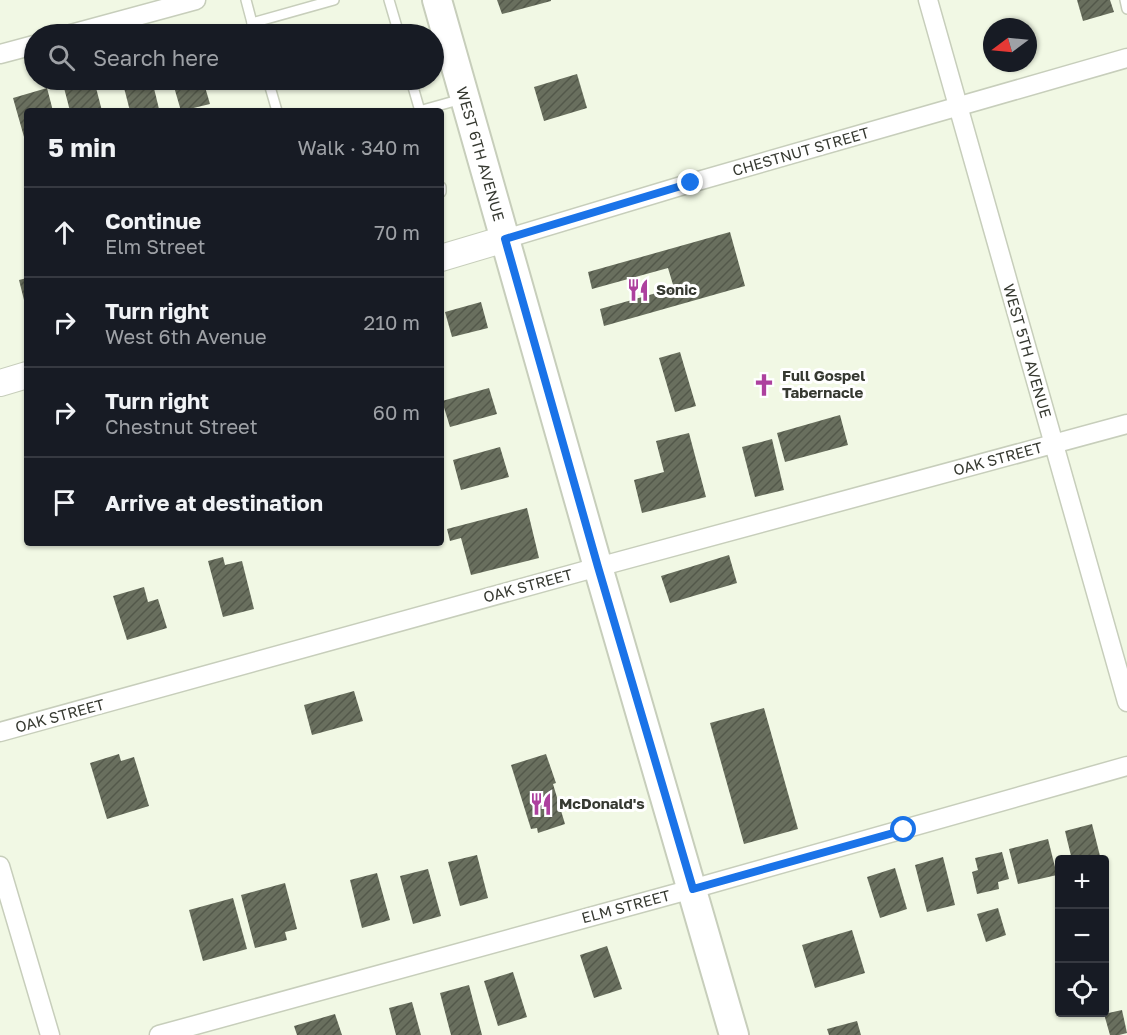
<!DOCTYPE html>
<meta charset="utf-8">
<style>
:root{--surface:#171b24;--page:#20242c;--text:#f1f3f6;--muted:#9ea1a6;--line:#363941}
body{margin:0;font-family:"Golos Text",sans-serif;background:var(--page);color:var(--text)}
.controls{position:absolute;right:18px;bottom:18px;display:grid;overflow:hidden;border-radius:6px;box-shadow:0 2px 4px #0004}
.controls button{width:54px;height:54px;display:grid;place-items:center;padding:0;border:0;border-bottom:2px solid var(--line);background:var(--surface);color:var(--text);font:30px sans-serif}
.compass{position:absolute;left:983px;top:18px;width:54px;height:54px;border-radius:50%;background:var(--surface);box-shadow:0 2px 4px #0004;rotate:254deg}
.stop{position:absolute;width:18px;height:18px;margin:-14px;border:4px solid #1a73e8;border-radius:50%;background:#fff}
.stop.end{background:#1a73e8;border-color:#fff;box-shadow:0 2px 6px #0008}
.list{margin:0;padding:0;list-style:none}
h2{display:flex;justify-content:space-between;align-items:center;height:78px;margin:0;padding:0 24px;font-size:26px}
h2 small{font-size:20px;font-weight:400;color:var(--muted)}
.list li{display:grid;grid-template-columns:39px 1fr auto;gap:18px;align-items:center;box-sizing:border-box;height:90px;padding:0 24px;border-top:2px solid var(--line)}
.list b{display:block;font-size:22px;white-space:nowrap}
.list p{margin:0;font-size:20px;white-space:nowrap;color:var(--muted)}
.list em{font-size:20px;font-style:normal;color:var(--muted)}
.icon{flex:none;width:33px;height:33px;fill:none;stroke:currentColor;stroke-width:2;stroke-linecap:round;stroke-linejoin:round}
.map{position:relative;flex:none;width:1127px;height:1035px;overflow:hidden}
.search{position:absolute;background:var(--surface);box-shadow:0 2px 4px #0004;left:24px;top:24px;width:420px;height:66px;display:flex;align-items:center;gap:15px;box-sizing:border-box;padding:0 21px;border-radius:33px;color:var(--muted);font-size:22px}
.panel{position:absolute;background:var(--surface);box-shadow:0 2px 4px #0004;left:24px;top:108px;width:420px;height:438px;border-radius:6px}
.map>svg:first-child{display:block}
.building{fill:url(#building-hatch)}
.lines{fill:none;stroke-linecap:round;stroke-linejoin:round}
.lane-casing{stroke:#c7cebb;stroke-width:12}
.street-casing{stroke:#c7cebb;stroke-width:21}
.secondary-casing{stroke:#c7cebb;stroke-width:28}
.primary-casing{stroke:#c7cebb;stroke-width:32}
.lane{stroke:#fff;stroke-width:9}
.street{stroke:#fff;stroke-width:18}
.secondary{stroke:#fff;stroke-width:26}
.primary{stroke:#fff;stroke-width:28}
.route{stroke:#1a73e8;stroke-width:8}
.labels{text-anchor:middle;stroke-width:6;stroke-linejoin:round;paint-order:stroke}
.street-label{font-size:15px;fill:#363931;stroke:#fff}
.poi-label{font-size:15px;font-weight:bold;fill:#363931;stroke:#fff;text-anchor:start}
</style>
<div class="map">
<svg width="1127" height="1035" viewBox="0 0 1127 1035">
<defs>
<pattern id="building-hatch" width="6" height="6" patternUnits="userSpaceOnUse" patternTransform="scale(1.5)"><rect width="6" height="6" fill="#696f5e"/><path d="M-1 1l2-2M0 6l6-6M5 7l2-2" fill="none" stroke="#53584a"/></pattern>
</defs>
<rect width="100%" height="100%" fill="#f1f8e4"/>
<g class="building">
<polygon points="497,0 551,0 551,1 502,14"/>
<polygon points="1077,0 1110,0 1114,12 1083,21"/>
<polygon points="577,74 587,108 544,121 534,87"/>
<polygon points="82,80 94,80 102,111 70,111 63,84"/>
<polygon points="122,80 152,80 159,109 153,111 130,111"/>
<polygon points="172,80 203,80 210,104 181,111"/>
<polygon points="47,88 53,111 27,111 26,144 13,98"/>
<polygon points="730,232 745,286 604,326 600,309 674,288 668,268 592,289 588,272"/>
<polygon points="27,278 27,308 26,308 19,280"/>
<polygon points="481,302 488,328 452,337 445,312"/>
<polygon points="680,352 696,406 675,412 659,358"/>
<polygon points="489,388 497,414 450,427 442,401"/>
<polygon points="840,415 848,445 785,462 777,433"/>
<polygon points="689,433 706,497 642,513 634,480 664,472 656,441"/>
<polygon points="772,439 784,490 755,497 742,447"/>
<polygon points="500,447 509,477 461,490 453,460"/>
<polygon points="527,508 539,558 471,575 461,538 450,541 447,529"/>
<polygon points="729,555 737,583 670,603 661,576"/>
<polygon points="223,557 225,565 242,561 254,609 223,617 208,561"/>
<polygon points="144,587 148,602 158,599 167,628 127,640 113,596"/>
<polygon points="354,691 363,721 312,735 304,705"/>
<polygon points="764,708 798,829 744,844 710,723"/>
<polygon points="119,754 121,761 134,757 149,806 107,819 90,763"/>
<polygon points="546,754 556,783 553,784 565,824 538,833 537,828 531,829 511,765"/>
<polygon points="1092,824 1101,860 1072,860 1065,831"/>
<polygon points="1048,839 1057,875 1018,884 1009,849"/>
<polygon points="1002,852 1009,879 998,882 999,889 977,894 972,872 978,870 975,858"/>
<polygon points="477,855 488,898 460,906 448,862"/>
<polygon points="943,857 955,905 927,912 915,865"/>
<polygon points="895,868 907,909 880,918 867,877"/>
<polygon points="428,869 441,916 413,924 400,876"/>
<polygon points="377,873 390,920 362,928 350,880"/>
<polygon points="285,883 297,929 285,932 287,940 255,948 241,895"/>
<polygon points="233,898 247,949 203,961 189,910"/>
<polygon points="998,908 1006,935 986,942 977,914"/>
<polygon points="852,930 865,973 815,988 802,945"/>
<polygon points="607,946 622,989 594,998 580,955"/>
<polygon points="513,972 527,1017 498,1026 484,981"/>
<polygon points="469,985 482,1035 451,1035 440,993"/>
<polygon points="412,1002 421,1035 396,1035 389,1008"/>
<polygon points="1122,1010 1127,1033 1119,1035 1110,1035 1104,1014"/>
<polygon points="335,1014 342,1035 297,1035 294,1026"/>
<polygon points="857,1021 861,1035 829,1035 827,1029"/>
</g>
<g class="lines">
<g class="lane-casing">
<g id="lane">
<polyline points="246,0 255,34"/>
<polyline points="389,0 399,34"/>
<polyline points="1125,0 1127,9"/>
<polyline points="252,23 334,0"/>
<polyline points="268,80 277,111"/>
<polyline points="411,80 420,111"/>
<polyline points="269,83 282,80"/>
<polyline points="419,111 462,99"/>
<polyline points="441,187 441,192"/>
</g>
</g>
<g class="street-casing">
<g id="street">
<polyline points="928,0 1127,702"/>
<polyline points="71,34 196,0"/>
<polyline points="0,54 34,45"/>
<polyline points="505,239 691,183 1127,58"/>
<polyline points="0,732 598,567 1127,424"/>
<polyline points="0,866 50,1035"/>
<polyline points="159,1035 692,889 1127,766"/>
</g>
</g>
<g class="secondary-casing">
<g id="secondary">
<polyline points="441,258 505,239"/>
<polyline points="0,383 27,375"/>
</g>
</g>
<g class="primary-casing">
<polyline id="primary" points="437,0 598,567 734,1035"/>
</g>
<use href="#lane" class="lane"/>
<use href="#street" class="street"/>
<use href="#secondary" class="secondary"/>
<use href="#primary" class="primary"/>
</g>
<g class="lines">
<polyline class="route" points="691,183 505,239 598,567 693,889 904,830"/>
</g>
<defs>
<g id="restaurant-bare" transform="scale(1.8)"><path d="M-5-6h1v4h1v-4h1v4h1v-4h1v5L-1.5 .5V6h-2V.5L-5-1ZM5-6V6H3V1.5H1.5Q1.5-4 5-6Z" fill="#ad409e" stroke="#fff" stroke-width="2.5" paint-order="stroke"/></g>
<g id="church-bare" transform="scale(1.8)"><path d="M-1.2-6h2.4v3.5h3.3v2.4h-3.3V6h-2.4V-.1h-3.3v-2.4h3.3Z" fill="#ad409e" stroke="#fff" stroke-width="2.5" paint-order="stroke"/></g>
</defs>
<g fill-rule="evenodd">
<use href="#restaurant-bare" x="638" y="290"/>
<use href="#church-bare" x="764" y="385"/>
<use href="#restaurant-bare" x="541" y="804"/>
</g>
<g class="labels">
<g class="street-label">
<text transform="translate(801 152) rotate(-16)" y="5">CHESTNUT STREET</text>
<text transform="translate(480 154) rotate(74)" y="5">WEST 6TH AVENUE</text>
<text transform="translate(1027 351) rotate(74)" y="5">WEST 5TH AVENUE</text>
<text transform="translate(998 459) rotate(-15)" y="5">OAK STREET</text>
<text transform="translate(528 586) rotate(-15)" y="5">OAK STREET</text>
<text transform="translate(60 716) rotate(-15)" y="5">OAK STREET</text>
<text transform="translate(626 907) rotate(-15)" y="5">ELM STREET</text>
</g>
<g class="poi-label">
<text x="656" y="295">Sonic</text>
<text x="782" y="381">Full Gospel<tspan x="782" dy="17">Tabernacle</tspan></text>
<text x="559" y="809">McDonald's</text>
</g>
</g>
</svg>
<div class="controls">
<button>+</button>
<button>−</button>
<button><svg class="icon" aria-label="locate" viewBox="0 0 24 24"><circle cx="12" cy="12" r="6"/><path d="M12 2v4M12 18v4M2 12h4M18 12h4"/></svg></button>
</div>
<svg class="compass" viewBox="-18 -18 36 36"><path d="M0-13l5 13h-10z" fill="#e53935"/><path d="M0 13l5-13h-10z" fill="#9ea1a6"/></svg>
<div class="stop" style="left:904px;top:830px"></div>
<div class="stop end" style="left:691px;top:183px"></div>
<div class="search"><svg class="icon" aria-label="search" viewBox="0 0 24 24"><circle cx="10" cy="10" r="6"/><path d="M15 15l6 6"/></svg>Search here</div>
<section class="panel">
<h2>5 min<small>Walk · 340 m</small></h2>
<ul class="list">
<li><svg class="icon" aria-label="ahead" viewBox="0 0 24 24"><path d="M12 20V5M6 11l6-6 6 6"/></svg><div><b>Continue</b><p>Elm Street</p></div><em>70 m</em></li>
<li><svg class="icon" aria-label="right" viewBox="0 0 24 24"><path d="M7 20v-9h11M14 6l5 5-5 5"/></svg><div><b>Turn right</b><p>West 6th Avenue</p></div><em>210 m</em></li>
<li><svg class="icon" aria-label="right" viewBox="0 0 24 24"><path d="M7 20v-9h11M14 6l5 5-5 5"/></svg><div><b>Turn right</b><p>Chestnut Street</p></div><em>60 m</em></li>
<li><svg class="icon" aria-label="arrive" viewBox="0 0 24 24"><path d="M6 21V4h12l-3 4 3 4H6"/></svg><div><b>Arrive at destination</b></div></li>
</ul>
</section>
</div>
